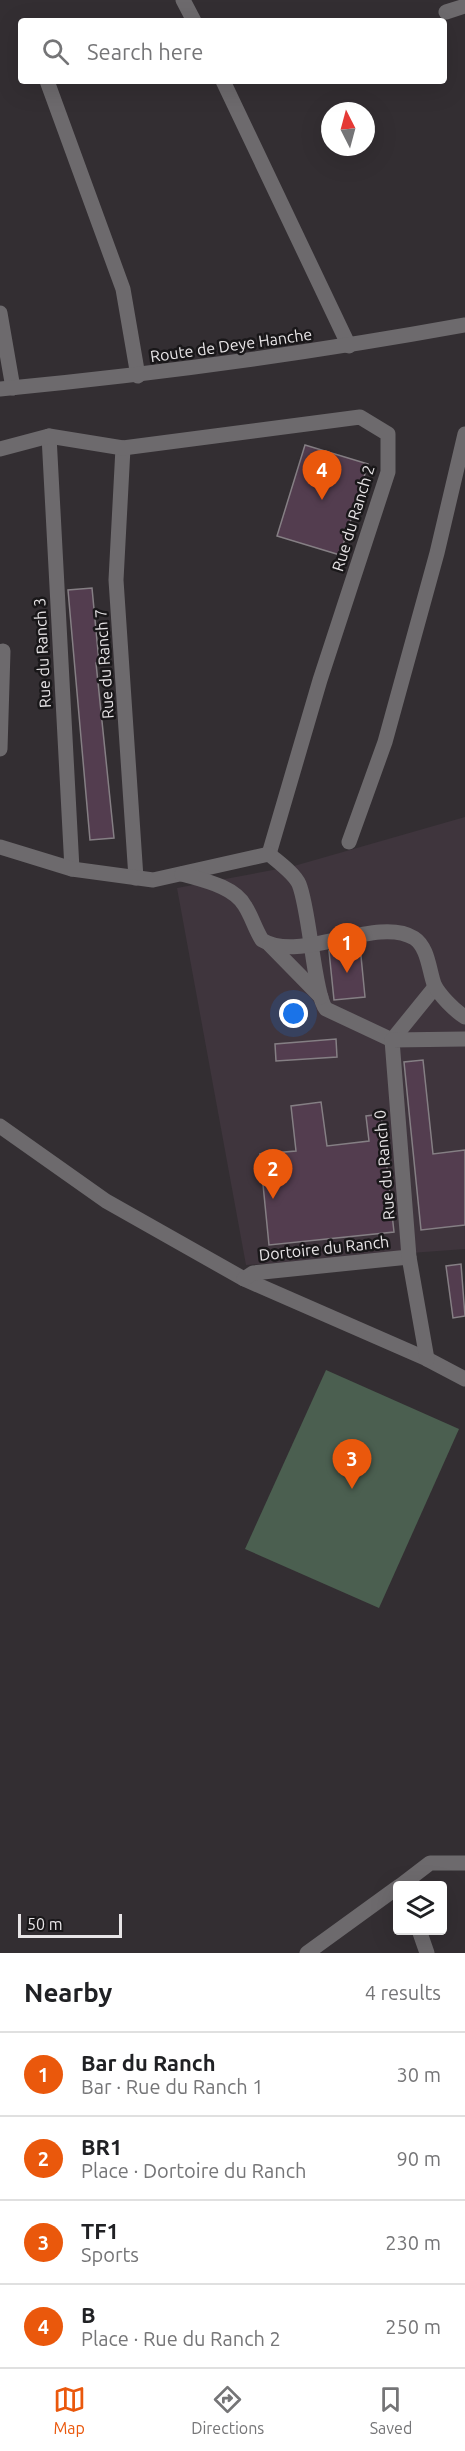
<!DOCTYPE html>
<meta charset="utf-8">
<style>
:root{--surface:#fff;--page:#f6f6f6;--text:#202124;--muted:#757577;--line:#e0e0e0;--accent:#ea580c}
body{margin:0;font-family:Ubuntu,sans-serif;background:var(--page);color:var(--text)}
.controls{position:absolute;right:18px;bottom:18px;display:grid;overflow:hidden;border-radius:6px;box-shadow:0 6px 24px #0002}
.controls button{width:54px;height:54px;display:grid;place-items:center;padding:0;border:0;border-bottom:2px solid var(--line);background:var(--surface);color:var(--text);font:30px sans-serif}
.compass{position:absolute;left:321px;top:102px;width:54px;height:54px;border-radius:50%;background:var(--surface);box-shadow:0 6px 24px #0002;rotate:354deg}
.scale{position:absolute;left:18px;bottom:15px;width:104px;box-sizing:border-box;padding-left:6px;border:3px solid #e8e5e7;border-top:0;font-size:16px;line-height:21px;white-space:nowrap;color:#e8e5e7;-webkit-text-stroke:4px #191719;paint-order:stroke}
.you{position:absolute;left:294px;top:1014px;width:21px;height:21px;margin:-15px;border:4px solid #fff;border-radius:50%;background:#1a73e8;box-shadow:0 0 0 9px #1a73e833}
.badge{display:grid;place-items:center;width:39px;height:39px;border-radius:50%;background:var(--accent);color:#fff;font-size:20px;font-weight:700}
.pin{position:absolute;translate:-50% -50px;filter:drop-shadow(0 2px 3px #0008)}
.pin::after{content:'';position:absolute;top:32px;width:21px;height:18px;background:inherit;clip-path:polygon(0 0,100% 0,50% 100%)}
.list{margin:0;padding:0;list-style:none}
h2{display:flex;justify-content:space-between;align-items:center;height:78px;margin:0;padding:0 24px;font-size:26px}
h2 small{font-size:20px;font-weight:400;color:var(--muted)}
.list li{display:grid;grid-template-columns:39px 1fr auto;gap:18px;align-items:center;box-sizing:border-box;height:84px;padding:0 24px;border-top:2px solid var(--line)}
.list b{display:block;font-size:22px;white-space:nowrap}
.list p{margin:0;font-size:20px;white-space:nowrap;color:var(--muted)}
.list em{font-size:20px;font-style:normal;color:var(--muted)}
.icon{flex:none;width:33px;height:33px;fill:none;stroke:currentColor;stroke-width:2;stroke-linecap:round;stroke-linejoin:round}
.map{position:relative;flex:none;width:465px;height:1953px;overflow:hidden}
.search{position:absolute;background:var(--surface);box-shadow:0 6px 24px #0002;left:18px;right:18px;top:18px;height:66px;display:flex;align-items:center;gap:15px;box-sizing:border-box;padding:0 21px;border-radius:6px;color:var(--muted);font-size:22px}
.sheet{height:414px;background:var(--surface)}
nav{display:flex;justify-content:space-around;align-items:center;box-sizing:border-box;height:84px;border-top:2px solid var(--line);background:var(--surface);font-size:16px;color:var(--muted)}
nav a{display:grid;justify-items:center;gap:3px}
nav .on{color:var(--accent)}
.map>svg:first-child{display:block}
.built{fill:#3f353d}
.green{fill:#4b5f50}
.building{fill:#533d4f;stroke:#857f84;stroke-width:1.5}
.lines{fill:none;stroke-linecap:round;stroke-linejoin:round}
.minor{stroke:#6d6a6d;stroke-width:15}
.labels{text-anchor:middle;stroke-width:5;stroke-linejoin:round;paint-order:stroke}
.street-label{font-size:16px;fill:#e8e5e7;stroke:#191719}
</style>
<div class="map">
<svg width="465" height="1953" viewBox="0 0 465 1953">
<rect width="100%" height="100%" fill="#332e32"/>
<polygon class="built" points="465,817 465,1249 246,1265 177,888 294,866"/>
<polygon class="green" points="326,1370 459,1429 379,1608 245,1549"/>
<g class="building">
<polygon points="305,445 368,464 340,555 277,536"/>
<polygon points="92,588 99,662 96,663 114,838 90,840 68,590"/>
<polygon points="360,946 365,997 334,1000 329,951"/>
<polygon points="336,1039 337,1057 276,1061 275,1044"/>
<polygon points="423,1060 433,1154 465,1150 465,1225 421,1230 404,1062"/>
<polygon points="321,1102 327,1146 369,1141 366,1116 381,1114 394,1232 269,1245 260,1154 296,1151 291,1106"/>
<polygon points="461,1264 465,1316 453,1318 446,1266"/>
</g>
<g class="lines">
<g class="minor">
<polyline points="183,0 194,21"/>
<polyline points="446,12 465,6"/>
<polyline points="47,81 123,289 138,376"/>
<polyline points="223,81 349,346"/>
<polyline points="0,313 13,388"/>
<path d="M 0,389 C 156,374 311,353 465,325"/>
<polyline points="49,436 72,869"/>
<polyline points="123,448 116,580 136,878"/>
<polyline points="0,449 49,436 123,448 360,417 388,434 388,472 320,680 269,854"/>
<polyline points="0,749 3,651"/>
<polyline points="349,842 385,742 437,553 465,434"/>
<path d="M 0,847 L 72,869 L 153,880 L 269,854 C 278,862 294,873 299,884 C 310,911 314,995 326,1009 L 392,1040 L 435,987"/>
<path d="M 182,874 C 202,880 234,886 245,906 C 252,917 255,929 262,940 C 300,964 377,915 414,938 C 428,947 429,970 434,984 C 439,995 455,1011 465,1017"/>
<polyline points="270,945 321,997"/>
<polyline points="0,1126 106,1201 244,1279 427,1359 465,1379"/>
<polyline points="244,1279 253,1273 409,1257"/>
<polyline points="427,1359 409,1257 392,1040 465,1039"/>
<polyline points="400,1886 430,1863 465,1863"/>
<polyline points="419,1930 427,1953"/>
<polyline points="307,1953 398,1887"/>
</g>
</g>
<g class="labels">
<g class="street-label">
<text transform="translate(231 345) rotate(-8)" y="6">Route de Deye Hanche</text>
<text transform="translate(353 518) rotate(-73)" y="6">Rue du Ranch 2</text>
<text transform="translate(42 653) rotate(-93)" y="6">Rue du Ranch 3</text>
<text transform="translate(104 664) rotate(-94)" y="6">Rue du Ranch 7</text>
<text transform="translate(384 1165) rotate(-95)" y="6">Rue du Ranch 0</text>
<text transform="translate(324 1248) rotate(-6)" y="6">Dortoire du Ranch</text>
</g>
</g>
</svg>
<div class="controls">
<button><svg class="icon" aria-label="layers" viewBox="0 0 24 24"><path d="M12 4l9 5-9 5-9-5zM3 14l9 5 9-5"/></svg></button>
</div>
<svg class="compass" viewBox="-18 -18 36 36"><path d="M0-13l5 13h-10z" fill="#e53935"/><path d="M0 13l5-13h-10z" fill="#757577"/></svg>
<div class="scale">50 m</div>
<div class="you"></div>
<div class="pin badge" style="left:347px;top:973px">1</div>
<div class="pin badge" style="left:273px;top:1199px">2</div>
<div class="pin badge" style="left:352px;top:1489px">3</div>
<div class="pin badge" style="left:322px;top:500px">4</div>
<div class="search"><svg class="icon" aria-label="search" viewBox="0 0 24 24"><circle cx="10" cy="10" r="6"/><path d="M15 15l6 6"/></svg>Search here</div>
</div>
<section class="sheet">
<h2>Nearby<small>4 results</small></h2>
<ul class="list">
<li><span class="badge">1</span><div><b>Bar du Ranch</b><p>Bar · Rue du Ranch 1</p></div><em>30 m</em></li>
<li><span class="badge">2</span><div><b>BR1</b><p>Place · Dortoire du Ranch</p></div><em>90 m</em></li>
<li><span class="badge">3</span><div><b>TF1</b><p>Sports</p></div><em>230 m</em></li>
<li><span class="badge">4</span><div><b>B</b><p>Place · Rue du Ranch 2</p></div><em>250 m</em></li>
</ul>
</section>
<nav>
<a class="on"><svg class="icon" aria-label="map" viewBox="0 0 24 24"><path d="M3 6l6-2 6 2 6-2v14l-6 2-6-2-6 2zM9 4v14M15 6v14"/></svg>Map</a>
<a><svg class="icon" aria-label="directions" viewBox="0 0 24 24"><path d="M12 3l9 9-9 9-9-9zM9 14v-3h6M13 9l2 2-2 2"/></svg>Directions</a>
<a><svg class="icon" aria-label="saved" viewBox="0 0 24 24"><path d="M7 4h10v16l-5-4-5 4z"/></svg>Saved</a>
</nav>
